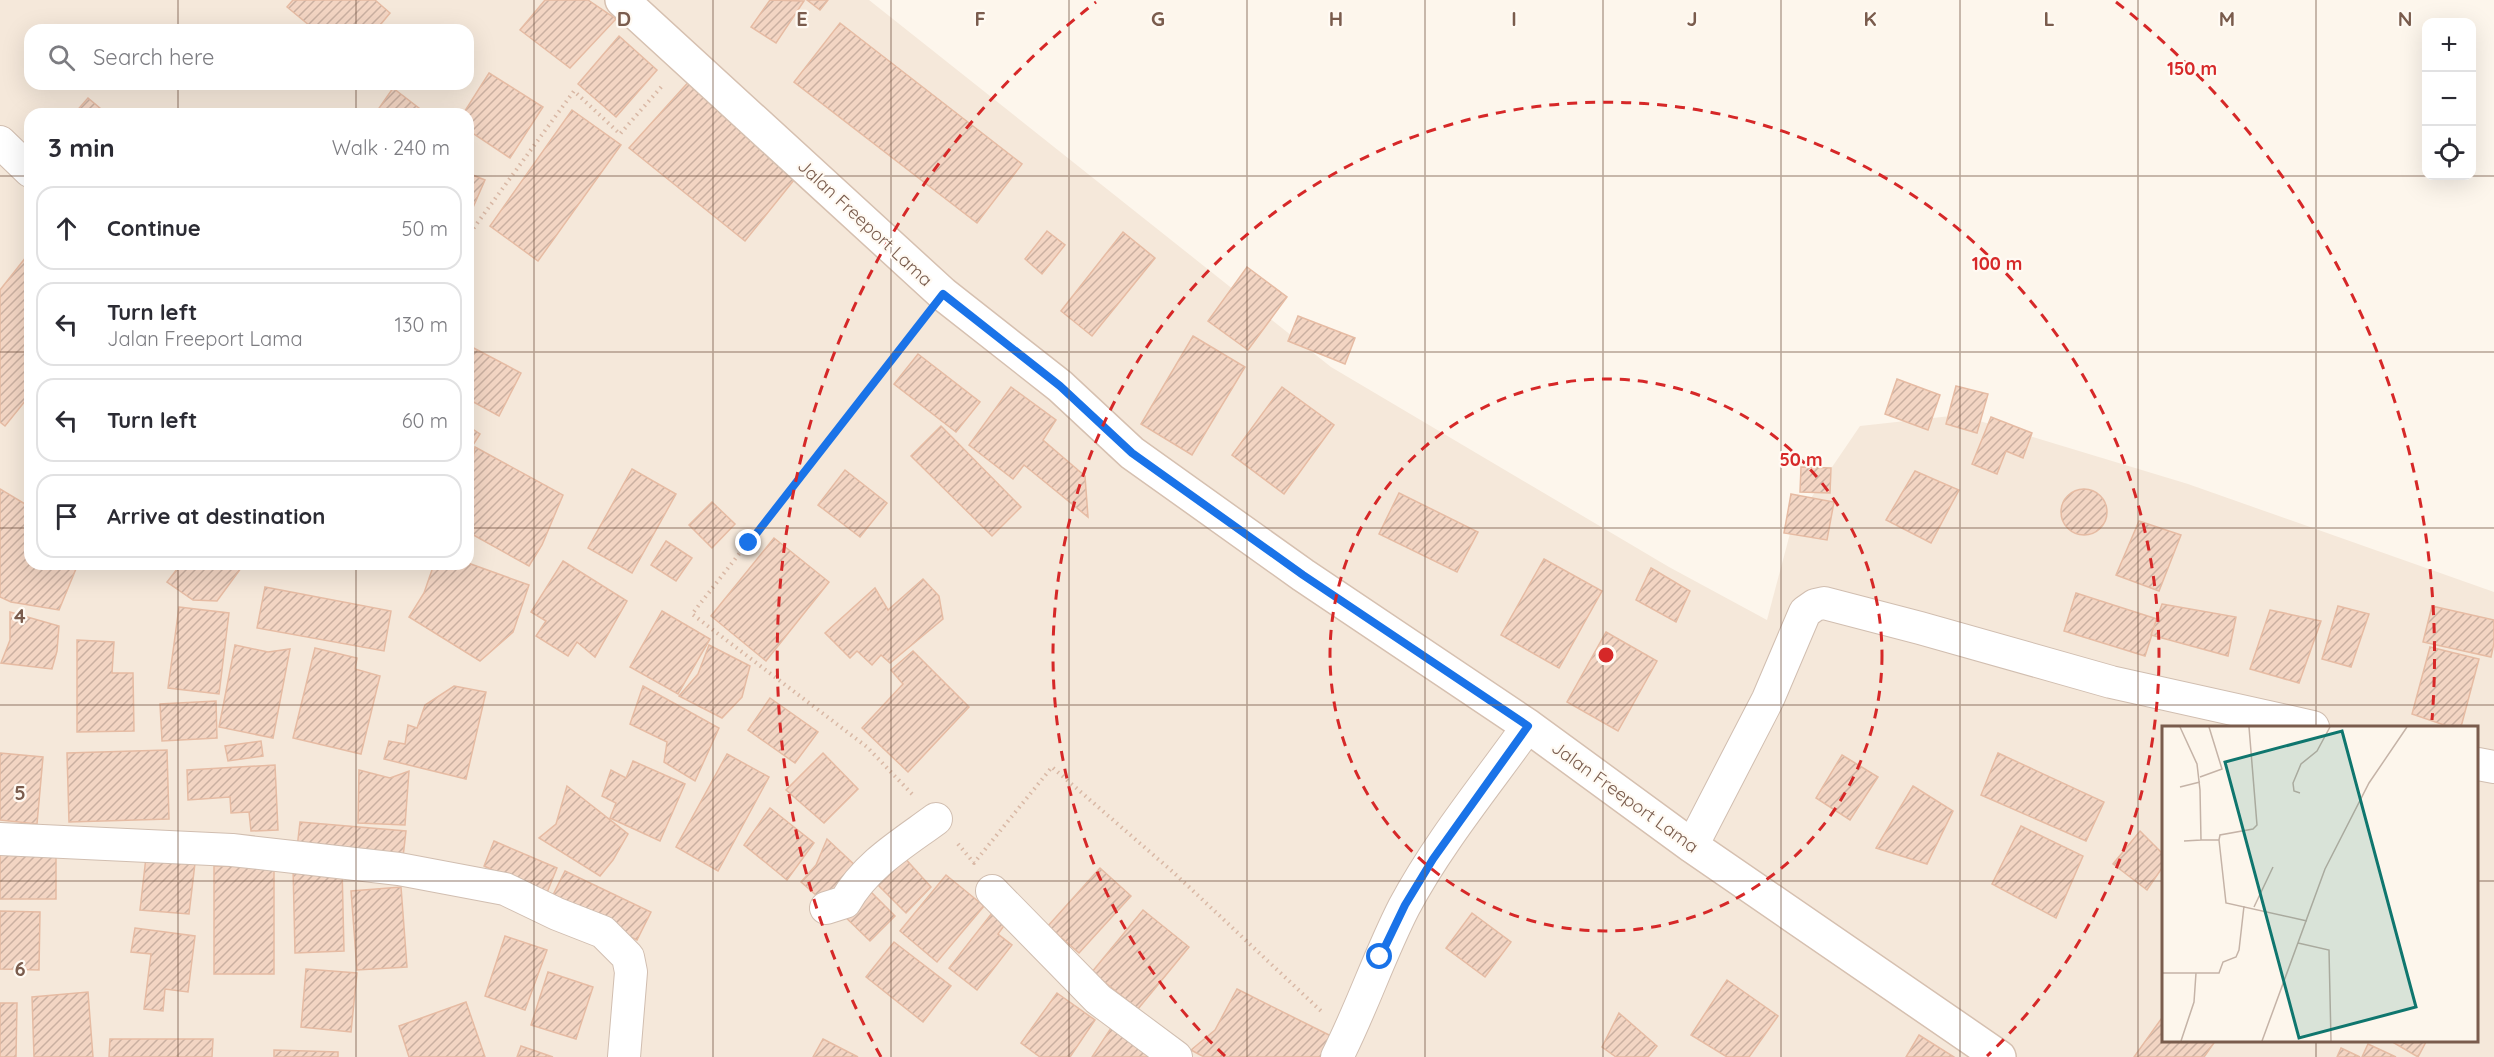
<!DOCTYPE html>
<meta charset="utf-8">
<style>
:root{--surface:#fff;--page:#f2f2f3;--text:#2b2b33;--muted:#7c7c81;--line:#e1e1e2}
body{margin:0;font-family:Quicksand,sans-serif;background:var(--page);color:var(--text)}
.controls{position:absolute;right:18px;top:18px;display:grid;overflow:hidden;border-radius:12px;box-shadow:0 6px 24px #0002}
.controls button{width:54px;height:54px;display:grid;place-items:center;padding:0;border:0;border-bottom:2px solid var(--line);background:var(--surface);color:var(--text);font:30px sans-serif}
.stop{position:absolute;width:18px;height:18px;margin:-14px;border:4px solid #1a73e8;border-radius:50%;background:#fff}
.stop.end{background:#1a73e8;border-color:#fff;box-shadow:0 2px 6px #0008}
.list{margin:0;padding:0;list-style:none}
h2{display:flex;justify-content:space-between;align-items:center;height:78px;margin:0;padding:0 24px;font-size:26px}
h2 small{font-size:20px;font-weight:400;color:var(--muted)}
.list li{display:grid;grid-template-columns:39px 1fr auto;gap:18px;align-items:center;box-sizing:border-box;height:84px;margin:0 12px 12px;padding:0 12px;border:2px solid var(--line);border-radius:18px}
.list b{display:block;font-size:22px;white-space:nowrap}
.list p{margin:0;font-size:20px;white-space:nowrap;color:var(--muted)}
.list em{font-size:20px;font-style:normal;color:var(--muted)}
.icon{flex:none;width:33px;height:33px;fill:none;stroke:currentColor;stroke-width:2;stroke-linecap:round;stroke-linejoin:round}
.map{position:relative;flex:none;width:2494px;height:1057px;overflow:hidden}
.search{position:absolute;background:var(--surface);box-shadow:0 6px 24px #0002;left:24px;top:24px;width:450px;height:66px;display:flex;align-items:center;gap:15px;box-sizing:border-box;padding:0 21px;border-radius:18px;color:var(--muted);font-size:22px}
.panel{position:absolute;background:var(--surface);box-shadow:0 6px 24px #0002;left:24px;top:108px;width:450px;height:462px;border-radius:18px}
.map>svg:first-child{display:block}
.residential{fill:#f5e8da;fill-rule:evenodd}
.building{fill:url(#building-hatch);stroke:#e6bba3;stroke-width:1.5}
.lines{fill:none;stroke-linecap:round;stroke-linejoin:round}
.street-casing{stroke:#d1beb0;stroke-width:34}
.secondary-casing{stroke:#d6c0b0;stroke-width:36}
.path{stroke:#d9b8a5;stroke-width:4;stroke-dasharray:1.5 4.5;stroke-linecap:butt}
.street{stroke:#fff;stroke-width:32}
.secondary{stroke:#fff;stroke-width:33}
.route{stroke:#1a73e8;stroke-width:8}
.grid{fill:none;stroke:#7a5c4d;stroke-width:1.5;stroke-opacity:0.55}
.ring{fill:none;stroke:#d62828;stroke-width:3;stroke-dasharray:10 8}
.labels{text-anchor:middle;stroke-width:4.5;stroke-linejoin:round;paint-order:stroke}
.street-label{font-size:18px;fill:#7a5c4d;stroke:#fffaf3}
.inset-road{fill:none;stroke:#c5b3a7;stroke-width:1.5}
.view{fill:#0f766e;fill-opacity:0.15;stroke:#0f766e;stroke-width:3}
.inset-edge{fill:none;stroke:#7a5c4d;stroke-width:3}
.grid-label{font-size:20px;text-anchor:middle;font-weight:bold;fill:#7a5c4d;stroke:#fffaf3;stroke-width:4.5;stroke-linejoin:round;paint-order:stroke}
.centre{fill:#d62828;stroke:#fffaf3;stroke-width:3}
.ring-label{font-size:18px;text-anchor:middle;font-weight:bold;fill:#d62828;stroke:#fffaf3;stroke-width:4.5;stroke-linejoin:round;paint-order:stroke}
</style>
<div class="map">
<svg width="2494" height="1057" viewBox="0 0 2494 1057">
<defs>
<pattern id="building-hatch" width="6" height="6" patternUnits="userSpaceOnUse" patternTransform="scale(1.5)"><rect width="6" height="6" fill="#f3d5c3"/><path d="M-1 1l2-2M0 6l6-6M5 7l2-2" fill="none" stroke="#cab0a1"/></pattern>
</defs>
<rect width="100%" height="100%" fill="#fdf6ec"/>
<path class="residential" d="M 0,0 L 869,0 L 1331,367 L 1669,567 L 1767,620 L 1792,526 L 1860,426 L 1960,415 L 2188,484 L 2494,592 L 2494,1057 L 0,1057 ZM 30,30 L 468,30 L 468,84 L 30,84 ZM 30,114 L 468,114 L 468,564 L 30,564 ZM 2164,727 L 2478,727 L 2478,1040 L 2164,1040 Z"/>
<g class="building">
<polygon points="293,0 375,0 390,13 376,30 315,30 287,7"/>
<polygon points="545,0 588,0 616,19 570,68 520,30"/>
<polygon points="770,0 804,1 776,43 751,27"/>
<polygon points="807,0 828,0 820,10"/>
<polygon points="840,23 1022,164 977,223 794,82"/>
<polygon points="619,36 657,70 616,117 578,84"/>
<polygon points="489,73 543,107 510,158 468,130 468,114 463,114"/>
<polygon points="692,78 798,175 745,241 629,148"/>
<polygon points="393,88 424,112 423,114 375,114"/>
<polygon points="88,98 107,114 74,114"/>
<polygon points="572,110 621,145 538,261 490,226"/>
<polygon points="468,173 485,180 468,219"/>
<polygon points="1047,231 1065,245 1042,274 1025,259"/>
<polygon points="1123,232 1155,258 1092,336 1061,311"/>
<polygon points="26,257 30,263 30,395 5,426 0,422 0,290"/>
<polygon points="1247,267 1287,297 1248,350 1208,321"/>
<polygon points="1298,316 1355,338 1345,364 1288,341"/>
<polygon points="1193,336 1245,367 1192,455 1141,424"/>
<polygon points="468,345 521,373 499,416 468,399"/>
<polygon points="918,354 980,402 956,432 894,384"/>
<polygon points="1897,379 1940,395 1928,430 1885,414"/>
<polygon points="1956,386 1988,394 1977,433 1946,424"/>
<polygon points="1011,387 1056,420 1043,440 1085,476 1088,517 1024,465 1013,479 969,445"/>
<polygon points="1282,387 1334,425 1284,494 1232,455"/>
<polygon points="1991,417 2032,433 2023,458 2006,451 1997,474 1972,464"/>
<polygon points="468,426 480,434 468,453"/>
<polygon points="941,426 1021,507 992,536 911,456"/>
<polygon points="475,447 563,495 542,545 529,566 468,532 468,487"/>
<polygon points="1801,467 1831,468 1830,493 1800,492"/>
<polygon points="632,469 676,494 632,573 588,548"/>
<polygon points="845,470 887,503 860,537 818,505"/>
<polygon points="1915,471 1959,490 1931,543 1886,520"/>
<polygon points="0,489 30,507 30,564 78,564 59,610 11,602 0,597"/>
<circle cx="2084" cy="512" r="23"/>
<polygon points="1399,493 1478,532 1457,572 1379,534"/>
<polygon points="1791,494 1834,502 1827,540 1784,533"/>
<polygon points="712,502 735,524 712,548 689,525"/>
<polygon points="2139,521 2181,535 2159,591 2116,575"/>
<polygon points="774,538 829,582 766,661 711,616"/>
<polygon points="666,541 692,558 676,581 651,565"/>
<polygon points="1544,559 1602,591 1559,668 1501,635"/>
<polygon points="563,561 627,601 595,657 577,642 568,656 536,636 546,621 531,612"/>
<polygon points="468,563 529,585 513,632 480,661 409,617 424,593 434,564"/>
<polygon points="181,564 244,564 217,601 193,600 167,582"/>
<polygon points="1651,568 1690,591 1676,622 1636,600"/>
<polygon points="923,579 939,596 943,619 890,663 881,655 872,665 857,651 850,658 825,633 875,588 888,610"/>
<polygon points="265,587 391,611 384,651 257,628"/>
<polygon points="2076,593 2157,619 2145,656 2064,631"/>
<polygon points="2162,604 2236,617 2228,656 2151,635"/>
<polygon points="2338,606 2369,614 2351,667 2322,659"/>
<polygon points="2432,606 2494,620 2494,643 2491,657 2423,642"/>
<polygon points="179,607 229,613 219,694 168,688"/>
<polygon points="2270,610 2321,621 2299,683 2250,669"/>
<polygon points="662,611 710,639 678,694 630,667"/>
<polygon points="10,612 59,626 57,651 52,669 1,663 10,640"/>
<polygon points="1606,632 1657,661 1618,731 1567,702"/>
<polygon points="77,640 114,642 112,673 133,673 134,731 77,732"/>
<polygon points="235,645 268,652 290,649 273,738 219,727"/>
<polygon points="709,645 750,666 742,697 722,718 679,696 698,674"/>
<polygon points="2430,647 2479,659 2461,727 2450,727 2412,714"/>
<polygon points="315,648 357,658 355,669 380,676 361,754 293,738"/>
<polygon points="913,651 969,707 908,772 862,728 903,684 891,670"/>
<polygon points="454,686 486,692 466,779 384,759 389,741 405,744 408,725 417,728 425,705"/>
<polygon points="643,686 719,728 695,781 664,762 667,742 630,724"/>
<polygon points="770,698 818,732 795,763 748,730"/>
<polygon points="216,701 217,738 162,741 160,704"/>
<polygon points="261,741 263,756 228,761 225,746"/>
<polygon points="167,750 169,819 69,822 67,753"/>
<polygon points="0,753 43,757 37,824 0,820"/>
<polygon points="823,753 858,789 824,823 786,790"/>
<polygon points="1998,753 2104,802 2086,841 1981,795"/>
<polygon points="727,754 769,777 718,871 676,847"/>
<polygon points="1842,755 1878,777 1850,820 1816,798"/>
<polygon points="633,761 685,784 660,841 610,818 616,803 602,796 611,770 626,778"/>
<polygon points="275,765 278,830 251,831 249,812 231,813 230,797 188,800 187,770"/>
<polygon points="359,770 390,778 409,771 405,825 358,823"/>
<polygon points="567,786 628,834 613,860 600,876 539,838 556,824"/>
<polygon points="1913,786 1953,811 1927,864 1876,848"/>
<polygon points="770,808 814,843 787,880 744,845"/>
<polygon points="300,822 406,831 403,857 297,848"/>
<polygon points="2021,826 2083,856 2056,918 1992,884"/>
<polygon points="2140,831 2164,855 2164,865 2147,890 2113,864"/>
<polygon points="827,839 858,868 825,903 801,882 816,865"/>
<polygon points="494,841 557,868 546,895 484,866"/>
<rect x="0" y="847" width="56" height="52"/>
<polygon points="902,855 931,887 906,913 873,880"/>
<polygon points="146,857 195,863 189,914 140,910"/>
<rect x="214" y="866" width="60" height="108"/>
<polygon points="342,866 344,951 295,953 293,867"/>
<polygon points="1100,868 1131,896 1079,953 1048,926"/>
<polygon points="565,871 651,912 637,940 551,899"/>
<polygon points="946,875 984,906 937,962 900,931"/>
<polygon points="861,882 895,916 870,941 840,912"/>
<polygon points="401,887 407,967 357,970 351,891"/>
<polygon points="1143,910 1189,947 1138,1009 1092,972"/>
<polygon points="0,911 40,912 39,970 0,969"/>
<polygon points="992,913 1006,923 998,934 1012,945 977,990 949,968"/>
<polygon points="1472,913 1511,942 1485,977 1446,948"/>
<polygon points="135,928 195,936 188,992 165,989 163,1011 144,1009 151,954 131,952"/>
<polygon points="505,936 547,950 525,1010 485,996"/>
<polygon points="894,942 951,986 923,1022 866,977"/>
<polygon points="306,969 357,973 351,1032 301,1027"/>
<polygon points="548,972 593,987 576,1039 531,1025"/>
<polygon points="1727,980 1778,1016 1749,1057 1727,1057 1691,1035"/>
<polygon points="1237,989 1331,1036 1324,1057 1204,1057 1191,1050 1215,1030"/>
<polygon points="88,992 93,1057 34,1057 32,997"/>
<polygon points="1057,993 1095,1020 1070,1057 1040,1057 1021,1043"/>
<polygon points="466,1002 485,1057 409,1057 399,1026"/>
<polygon points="0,1003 17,1003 16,1057 0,1057"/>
<polygon points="1619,1013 1657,1046 1648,1057 1616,1057 1602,1047"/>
<polygon points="2164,1015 2164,1040 2216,1040 2204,1057 2134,1057"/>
<polygon points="1113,1025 1160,1057 1092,1057"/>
<polygon points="1919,1035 1954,1057 1906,1057"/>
<polygon points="110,1039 213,1039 212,1057 109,1057"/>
<polygon points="823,1039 858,1057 813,1057"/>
<polygon points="2389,1040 2427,1040 2418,1057"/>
<polygon points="2368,1044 2396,1057 2362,1057"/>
<polygon points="521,1046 553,1057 517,1057"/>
<polygon points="2341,1048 2360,1057 2337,1057"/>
<polygon points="274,1050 338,1052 338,1057 274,1057"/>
</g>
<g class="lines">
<g class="street-casing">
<g id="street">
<polyline points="0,142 30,171"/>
<polyline points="2478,764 2494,767"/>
<polyline points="0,839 232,850 399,869 505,889 557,914 603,932 628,957 631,972 624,1057"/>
<polyline points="1692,846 1768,699 1805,612 1815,605 1824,603 1920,628 2111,682 2313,727"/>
<polyline points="992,891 1098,999 1176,1057"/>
<path d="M 826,908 L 845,902 C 866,865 902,844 936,819"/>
<path d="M 1337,1057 C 1362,1008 1379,956 1404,907 C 1438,843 1486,785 1528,726"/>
</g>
</g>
<g class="secondary-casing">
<polyline id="secondary" points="622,0 943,294 1060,386 1132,453 1303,575 1528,726 1692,846 1999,1057"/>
</g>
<g class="path">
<polyline points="470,233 574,91 620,134 662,86"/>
<polyline points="912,794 867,747 692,614 921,322"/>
<polyline points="958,844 974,863 1052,767 1173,872 1321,1011"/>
</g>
<use href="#street" class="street"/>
<use href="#secondary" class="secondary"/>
</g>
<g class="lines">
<polyline class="route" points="749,543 943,294 1060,386 1132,453 1303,575 1528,726 1433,859 1405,905 1380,957"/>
</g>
<path class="grid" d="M 178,0 L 178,30M 356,0 L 356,30M 534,0 L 534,1057M 713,0 L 713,1057M 891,0 L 891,1057M 1069,0 L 1069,1057M 1247,0 L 1247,1057M 1425,0 L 1425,1057M 1603,0 L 1603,1057M 1781,0 L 1781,1057M 1960,0 L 1960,1057M 2138,0 L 2138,1057M 2316,0 L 2316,727M 178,84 L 178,114M 356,84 L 356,114M 0,176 L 30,176M 468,176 L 2494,176M 0,352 L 30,352M 468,352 L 2494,352M 0,528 L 30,528M 468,528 L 2494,528M 178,564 L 178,1057M 356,564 L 356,1057M 0,705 L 2494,705M 0,881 L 2164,881M 2478,881 L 2494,881M 2316,1040 L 2316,1057"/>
<g class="ring">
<circle cx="1606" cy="655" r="276"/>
<path d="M1225 1056A553 553 0 1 1 1987 1056"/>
<path d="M881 1057A829 829 0 0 1 1096 2M2116 2A829 829 0 0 1 2432 720"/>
</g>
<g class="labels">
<g class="street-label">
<text transform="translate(865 223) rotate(43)" y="6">Jalan Freeport Lama</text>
<text transform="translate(1625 797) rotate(36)" y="6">Jalan Freeport Lama</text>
</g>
</g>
<g transform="translate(2162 726)">
<rect width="316" height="316" fill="#fdf6ec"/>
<path class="inset-road" d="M 18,1 L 35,38 L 38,64 L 39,114 L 22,115M 38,51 L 60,43 L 47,1M 18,61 L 38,56M 138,67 L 132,65 L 131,57 L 139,38 L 155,25 L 168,1M 39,114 L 57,114 L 58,109 L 91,103 L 95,99 L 87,1M 57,114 L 64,177 L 145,195M 92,181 L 111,141M 136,217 L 167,224 L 169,315M 0,247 L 57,247 L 61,236 L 74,231 L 77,224 L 82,180M 19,315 L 32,276 L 34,247M 100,315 L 163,143 L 207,57 L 245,1"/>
<path class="view" d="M 180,5 L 254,281 L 137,312 L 63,36 Z"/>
<rect width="316" height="316" class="inset-edge"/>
</g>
<g class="grid-label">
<text x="624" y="26">D</text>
<text x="802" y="26">E</text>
<text x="980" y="26">F</text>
<text x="1158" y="26">G</text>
<text x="1336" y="26">H</text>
<text x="1514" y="26">I</text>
<text x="1692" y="26">J</text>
<text x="1870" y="26">K</text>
<text x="2049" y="26">L</text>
<text x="2227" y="26">M</text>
<text x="2405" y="26">N</text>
<text x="20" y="623">4</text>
<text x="20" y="800">5</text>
<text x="20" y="976">6</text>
</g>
<circle cx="1606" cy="655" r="9" class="centre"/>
<g class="ring-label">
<text x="2192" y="75">150 m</text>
<text x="1997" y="270">100 m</text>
<text x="1801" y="466">50 m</text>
</g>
</svg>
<div class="controls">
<button>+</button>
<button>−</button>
<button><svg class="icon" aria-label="locate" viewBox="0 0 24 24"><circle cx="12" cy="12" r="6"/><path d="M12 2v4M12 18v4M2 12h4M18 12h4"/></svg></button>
</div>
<div class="stop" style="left:1380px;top:957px"></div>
<div class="stop end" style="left:749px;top:543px"></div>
<div class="search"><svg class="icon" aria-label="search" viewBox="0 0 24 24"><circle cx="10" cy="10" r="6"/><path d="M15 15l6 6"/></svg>Search here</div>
<section class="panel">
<h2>3 min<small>Walk · 240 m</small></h2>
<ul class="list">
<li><svg class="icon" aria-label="ahead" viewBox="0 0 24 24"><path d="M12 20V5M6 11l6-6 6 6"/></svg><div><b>Continue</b></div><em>50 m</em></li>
<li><svg class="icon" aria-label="left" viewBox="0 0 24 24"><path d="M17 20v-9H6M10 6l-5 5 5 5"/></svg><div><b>Turn left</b><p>Jalan Freeport Lama</p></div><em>130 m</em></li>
<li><svg class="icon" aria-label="left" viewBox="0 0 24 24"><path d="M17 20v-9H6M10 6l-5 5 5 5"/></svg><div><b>Turn left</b></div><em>60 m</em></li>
<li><svg class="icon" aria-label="arrive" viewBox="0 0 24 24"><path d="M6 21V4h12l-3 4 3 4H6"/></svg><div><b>Arrive at destination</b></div></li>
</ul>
</section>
</div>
